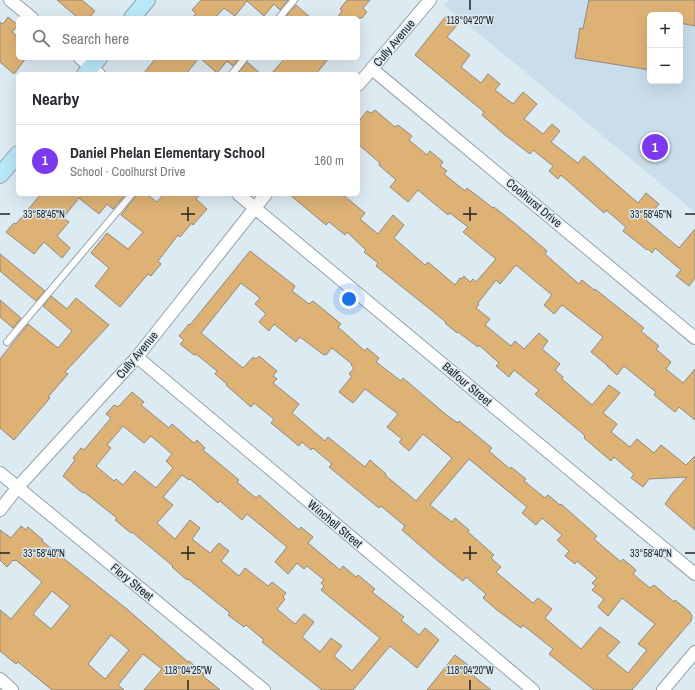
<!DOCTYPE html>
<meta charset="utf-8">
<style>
:root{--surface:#fff;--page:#f7f7f7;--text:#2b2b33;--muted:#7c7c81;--line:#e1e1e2;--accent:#7c3aed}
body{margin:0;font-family:"Archivo Narrow",sans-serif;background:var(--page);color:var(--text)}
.controls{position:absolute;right:12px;top:12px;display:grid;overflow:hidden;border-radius:6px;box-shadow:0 4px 16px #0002}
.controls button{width:36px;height:36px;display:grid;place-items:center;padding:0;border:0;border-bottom:1px solid var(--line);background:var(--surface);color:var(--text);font:20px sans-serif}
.you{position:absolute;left:349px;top:299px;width:14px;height:14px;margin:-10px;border:3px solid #fff;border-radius:50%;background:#1a73e8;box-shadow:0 0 0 6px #1a73e833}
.badge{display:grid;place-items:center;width:26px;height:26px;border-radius:50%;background:var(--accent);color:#fff;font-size:13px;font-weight:700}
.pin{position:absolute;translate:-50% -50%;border:2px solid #fff;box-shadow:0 1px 4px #0006}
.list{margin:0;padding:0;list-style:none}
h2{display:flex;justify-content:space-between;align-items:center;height:52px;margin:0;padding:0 16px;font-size:17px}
h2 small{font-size:13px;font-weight:400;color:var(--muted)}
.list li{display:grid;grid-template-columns:26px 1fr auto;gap:12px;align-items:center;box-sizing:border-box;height:72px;padding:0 16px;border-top:1px solid var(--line)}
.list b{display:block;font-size:15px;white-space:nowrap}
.list p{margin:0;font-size:13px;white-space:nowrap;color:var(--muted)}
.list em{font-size:13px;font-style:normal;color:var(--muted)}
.icon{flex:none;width:22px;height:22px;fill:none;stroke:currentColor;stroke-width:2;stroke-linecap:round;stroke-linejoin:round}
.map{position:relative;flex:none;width:695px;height:690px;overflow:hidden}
.search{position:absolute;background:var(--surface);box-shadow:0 4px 16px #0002;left:16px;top:16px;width:344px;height:44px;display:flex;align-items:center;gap:10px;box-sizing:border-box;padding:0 14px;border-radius:6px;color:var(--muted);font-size:15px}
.panel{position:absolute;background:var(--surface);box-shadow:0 4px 16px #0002;left:16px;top:72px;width:344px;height:124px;border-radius:6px}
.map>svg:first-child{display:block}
.built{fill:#c9deea;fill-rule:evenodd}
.building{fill:#deb275;stroke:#91897f;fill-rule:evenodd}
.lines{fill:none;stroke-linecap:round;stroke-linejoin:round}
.service-casing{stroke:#95a2a9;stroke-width:8}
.minor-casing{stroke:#95a2a9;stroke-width:14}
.secondary-casing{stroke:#95a2a9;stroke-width:18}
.service{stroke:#fff;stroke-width:6}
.minor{stroke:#fff;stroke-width:12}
.secondary{stroke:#b9e8f9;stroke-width:16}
.ticks{fill:none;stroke:#202528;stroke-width:1.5}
.labels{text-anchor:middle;stroke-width:3;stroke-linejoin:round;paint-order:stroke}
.street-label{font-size:12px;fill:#202528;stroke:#dceaf1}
.ticks-label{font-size:10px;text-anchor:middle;fill:#202528;stroke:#dceaf1;stroke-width:3;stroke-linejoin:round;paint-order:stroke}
</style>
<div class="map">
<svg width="695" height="690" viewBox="0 0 695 690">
<rect width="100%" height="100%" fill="#dceaf1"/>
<path class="built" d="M 449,0 L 695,0 L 695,212 L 444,5 ZM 650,15 L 680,15 L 680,81 L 650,81 Z"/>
<g class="building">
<polygon points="57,0 82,0 95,11 89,18 78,18"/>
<polygon points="201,0 288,0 280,10 274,4 264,16 247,1 235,16 224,8 215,18 192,18 196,13 192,10"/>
<polygon points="347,0 370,0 363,8 367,12 362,18 337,18 342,11 340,9"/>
<polygon points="589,0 695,0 695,26 680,23 680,15 650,15 650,70 575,58 580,28 583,29"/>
<polygon points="296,5 311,18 290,18 287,15"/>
<polygon points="446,16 457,25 447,37 470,55 461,67 481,83 488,74 500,84 495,90 513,104 523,92 537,104 524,119 543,134 552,124 560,131 551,142 574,160 578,163 584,156 638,203 646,193 659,204 646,220 679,248 695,229 695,278 689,286 676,276 681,270 655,248 652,253 648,249 647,250 623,231 626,227 606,210 604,213 561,175 558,179 549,171 553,166 533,150 530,154 505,135 482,115 484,112 415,55"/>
<polygon points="8,17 18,25 12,32 18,37 18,58 26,58 14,74 0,62 0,22 3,24"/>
<polygon points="156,58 199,58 186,74 143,74"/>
<polygon points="200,58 239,58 233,66 227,61 217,73"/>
<polygon points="285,58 329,58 316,74 271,74"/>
<polygon points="247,62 261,74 242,74 239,72"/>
<polygon points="375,110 395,127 398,125 412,136 409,140 427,155 430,151 443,162 440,166 447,171 444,174 465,191 467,188 493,208 494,207 519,227 547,251 545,254 579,284 582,280 594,290 595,289 644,328 641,331 659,346 656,349 671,362 666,369 683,383 695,369 695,420 679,407 675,412 654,395 656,392 624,366 617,375 607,366 607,365 591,352 603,337 562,305 554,314 544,305 552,295 516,265 500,284 496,280 478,303 479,304 476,308 490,319 485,325 511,346 515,341 524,349 539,333 548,341 542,349 560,364 555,370 563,377 562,379 592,405 609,385 620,393 603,413 617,424 611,432 630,447 637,439 654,453 661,445 686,465 695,456 695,530 665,504 672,494 687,477 649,479 643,487 631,478 634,474 614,457 611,461 584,438 585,436 581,432 535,394 539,390 514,370 509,377 496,366 499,363 479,345 478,347 458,332 457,333 445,323 446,322 376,266 378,263 364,252 366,250 347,232 345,235 329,222 326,225 289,194 342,194 365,213 360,219 378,234 393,215 404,225 394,238 425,265 428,262 455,285 460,278 462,279 464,276 470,282 473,279 476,282 496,259 463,232 468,227 450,213 448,215 418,190 408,202 390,187 396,180 379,165 380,163 358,144 358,122 367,111 371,113"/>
<polygon points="41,194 126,194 113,209 107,204 99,214 79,198 63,218 69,222 57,236 70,248 62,258 44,242 34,254 6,232 14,223 16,224"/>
<polygon points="136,194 146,194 157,202 164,194 200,194 196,199 207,209 193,225 192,223 180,237 178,235 158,261 161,264 151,276 148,274 120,307 95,286 109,268 91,253 107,233 128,249 143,232 121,215 135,197"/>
<path d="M 250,251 L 295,286 L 292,291 L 309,304 L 313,301 L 341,324 L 338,327 L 365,351 L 367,348 L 379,358 L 376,362 L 401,381 L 403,378 L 449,417 L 458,423 L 459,421 L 492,448 L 489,451 L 510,469 L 511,467 L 526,479 L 524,481 L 545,498 L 548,495 L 560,505 L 561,504 L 597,536 L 594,539 L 621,562 L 623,559 L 636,570 L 633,574 L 650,588 L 654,585 L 674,602 L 675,600 L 690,612 L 692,617 L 691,621 L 632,690 L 594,690 L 549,654 L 553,649 L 523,625 L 521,628 L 497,610 L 483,598 L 486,594 L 466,577 L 463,581 L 438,561 L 402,530 L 405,526 L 381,506 L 379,508 L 329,467 L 332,464 L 313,448 L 311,450 L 302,442 L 299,446 L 271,423 L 274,419 L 254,403 L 251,407 L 226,385 L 227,384 L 215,374 L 217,371 L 196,354 L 194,355 L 180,344 L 184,340 L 179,336 L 189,324 L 190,325 ZM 241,283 L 260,298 L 255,304 L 266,314 L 259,322 L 269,331 L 274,324 L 296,342 L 300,337 L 324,355 L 325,354 L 326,355 L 332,348 L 352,364 L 351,365 L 354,368 L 349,374 L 352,376 L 339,392 L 353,403 L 365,389 L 398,414 L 387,427 L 402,439 L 399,442 L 409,451 L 423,434 L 452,458 L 416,501 L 385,475 L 386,474 L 370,460 L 365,467 L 328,437 L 325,441 L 292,413 L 299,404 L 273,383 L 277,379 L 273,376 L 277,371 L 259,356 L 256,359 L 253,357 L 243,368 L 201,333 ZM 469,459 L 527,507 L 522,513 L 536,525 L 542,518 L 562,535 L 557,540 L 569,551 L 565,556 L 575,564 L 577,561 L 597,578 L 592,583 L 596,586 L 592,590 L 604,599 L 598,607 L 608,616 L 622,598 L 655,624 L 638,644 L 647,650 L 628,673 L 607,656 L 620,642 L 600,627 L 581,649 L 545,618 L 552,609 L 538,598 L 533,603 L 496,572 L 501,567 L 491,558 L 494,555 L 468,532 L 469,530 L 455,518 L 452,522 L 430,505 Z"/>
<polygon points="0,254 45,291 36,301 0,271"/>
<polygon points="51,296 67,309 76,298 109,325 65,372 68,374 48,397 50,398 14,440 0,428 0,359 28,324 58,348 72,331 43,306"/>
<polygon points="0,300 21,318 13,328 0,317"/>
<path d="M 132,392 L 144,402 L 141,405 L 169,428 L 172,424 L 194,443 L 197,440 L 205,448 L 203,450 L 239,480 L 237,482 L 256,498 L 259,495 L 299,530 L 301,527 L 313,537 L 308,543 L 340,570 L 343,566 L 356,577 L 358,575 L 375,589 L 372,592 L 404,617 L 401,620 L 419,635 L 425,628 L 439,640 L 417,668 L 390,646 L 353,690 L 322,690 L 262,642 L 264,640 L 246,625 L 244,627 L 228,615 L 230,613 L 188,579 L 187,580 L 172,567 L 173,566 L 132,532 L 131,533 L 115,520 L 117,518 L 84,492 L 83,493 L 79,490 L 63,476 L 75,460 L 73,458 L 81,448 L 84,450 L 111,418 L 106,414 L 114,405 L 118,407 ZM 123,426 L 144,443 L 151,436 L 172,454 L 166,461 L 173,468 L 156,488 L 135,471 L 123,485 L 116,479 L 114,481 L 96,466 L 111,448 L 107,445 ZM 182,475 L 189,480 L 190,479 L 218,503 L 220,501 L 242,520 L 247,514 L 287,547 L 275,562 L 288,574 L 297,563 L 304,569 L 307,566 L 324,580 L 321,583 L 324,586 L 321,590 L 380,638 L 352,671 L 334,656 L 342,646 L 331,638 L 320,652 L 302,637 L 314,622 L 304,614 L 295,624 L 277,609 L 285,599 L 283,597 L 286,593 L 272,582 L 268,586 L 245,568 L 239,576 L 221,561 L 229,551 L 219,543 L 210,553 L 192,539 L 200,528 L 190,520 L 175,539 L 157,523 L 173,505 L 163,497 Z"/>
<path d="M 21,526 L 26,530 L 28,527 L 43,540 L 42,541 L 128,610 L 188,662 L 189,661 L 204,674 L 203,676 L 220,690 L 144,690 L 162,669 L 143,654 L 118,685 L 124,690 L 52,690 L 18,662 L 16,664 L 0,651 L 0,610 L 11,619 L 42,582 L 16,560 L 14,561 L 13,560 L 7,567 L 0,560 L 0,530 L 11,538 ZM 52,591 L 70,606 L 51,629 L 33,614 ZM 111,635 L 129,650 L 105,679 L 88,664 Z"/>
<polygon points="455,655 468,665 465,669 491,690 427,690"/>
</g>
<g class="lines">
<g class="service-casing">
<g id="service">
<polyline points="279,18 294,0"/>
<polyline points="232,74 245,58"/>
<polyline points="7,342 132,194"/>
</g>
</g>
<g class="minor-casing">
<g id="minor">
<polyline points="10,0 32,18"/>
<polyline points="80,58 99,74"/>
<polyline points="372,69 695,338"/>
<polyline points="358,85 430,0"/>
<polyline points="238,194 695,574"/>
<polyline points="137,357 533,690"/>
<polyline points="0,473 264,690"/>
<polyline points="0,510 17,488 137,357 266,194"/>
<polyline points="0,679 12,690"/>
<polyline points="663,690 695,652"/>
</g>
</g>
<g class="secondary-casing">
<g id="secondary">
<polyline points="132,18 147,0"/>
<polyline points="85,74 99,58"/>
<polyline points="0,175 18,154"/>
</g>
</g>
<use href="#service" class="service"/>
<use href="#minor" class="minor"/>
<use href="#secondary" class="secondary"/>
</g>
<path class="ticks" d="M 470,0 L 470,10M 188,207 L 188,221M 470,207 L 470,221M 0,214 L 10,214M 181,214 L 195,214M 463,214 L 477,214M 685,214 L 695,214M 188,546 L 188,560M 470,546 L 470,560M 0,553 L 10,553M 181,553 L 195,553M 463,553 L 477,553M 685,553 L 695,553M 188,680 L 188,690M 470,680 L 470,690"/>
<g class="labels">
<g class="street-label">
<text transform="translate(394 43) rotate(-50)" y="4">Cully Avenue</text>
<text transform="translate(534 203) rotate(40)" y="4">Coolhurst Drive</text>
<text transform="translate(137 355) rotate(-50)" y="4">Cully Avenue</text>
<text transform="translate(467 384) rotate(40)" y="4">Balfour Street</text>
<text transform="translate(335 524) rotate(40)" y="4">Winchell Street</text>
<text transform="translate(132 582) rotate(39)" y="4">Flory Street</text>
</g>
</g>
<g class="ticks-label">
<text x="470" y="24">118°04'20"W</text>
<text x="44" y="218">33°58'45"N</text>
<text x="651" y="218">33°58'45"N</text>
<text x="44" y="557">33°58'40"N</text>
<text x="651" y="557">33°58'40"N</text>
<text x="188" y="674">118°04'25"W</text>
<text x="470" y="674">118°04'20"W</text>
</g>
</svg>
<div class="controls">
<button>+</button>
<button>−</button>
</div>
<div class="you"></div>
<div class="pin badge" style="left:655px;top:147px">1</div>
<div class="search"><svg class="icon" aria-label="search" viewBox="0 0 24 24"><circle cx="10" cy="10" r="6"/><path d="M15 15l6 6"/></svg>Search here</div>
<section class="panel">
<h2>Nearby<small></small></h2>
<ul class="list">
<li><span class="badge">1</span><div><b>Daniel Phelan Elementary School</b><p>School · Coolhurst Drive</p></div><em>160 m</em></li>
</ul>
</section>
</div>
